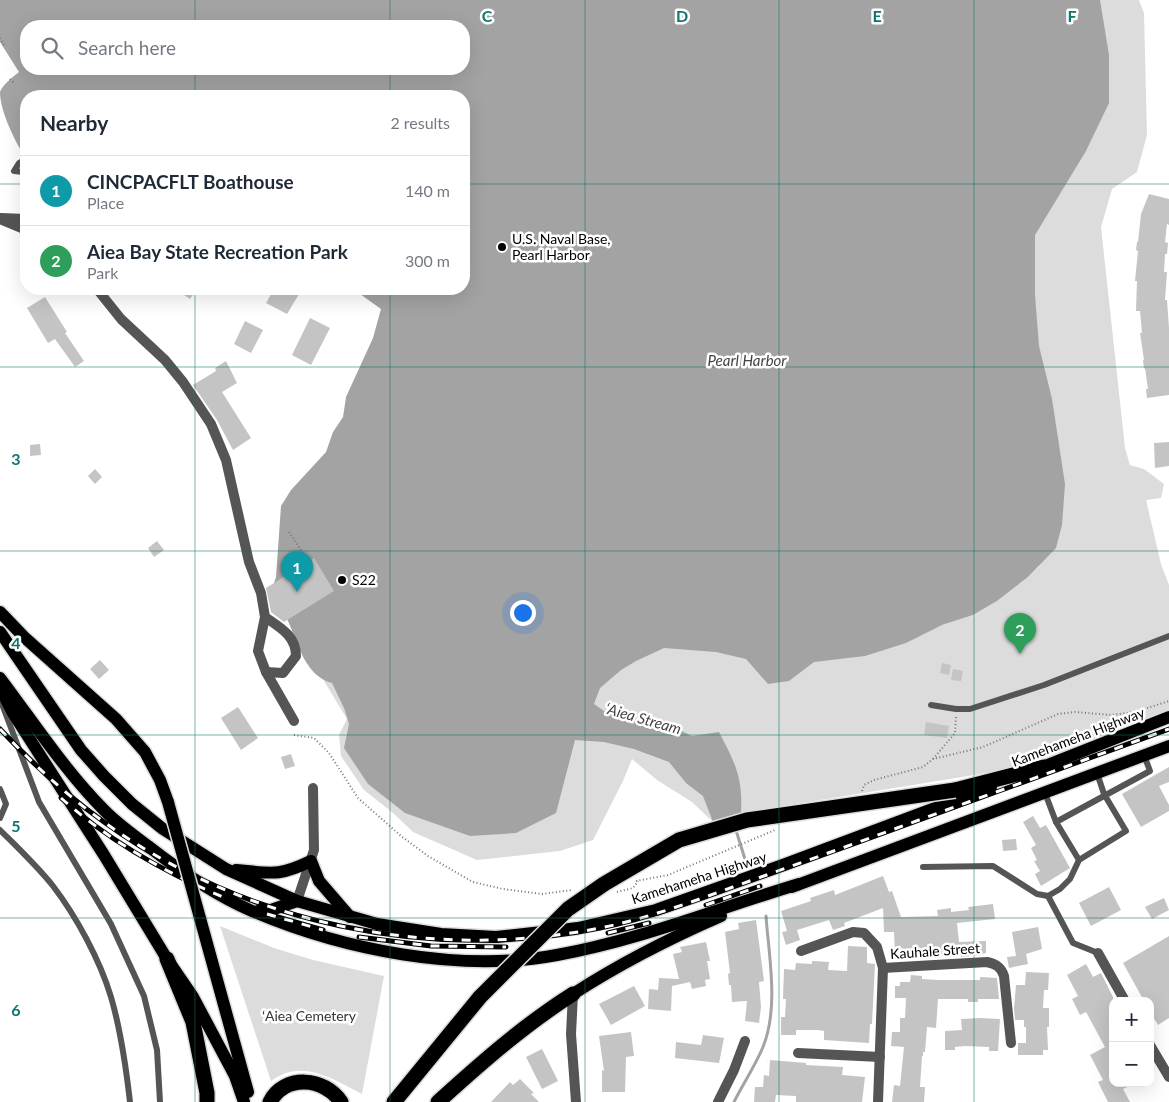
<!DOCTYPE html>
<meta charset="utf-8">
<style>
:root{--surface:#fff;--page:#f2f2f3;--text:#1f2937;--muted:#747a83;--line:#e0e1e3;--accent:#000}
body{margin:0;font-family:Lato,sans-serif;background:var(--page);color:var(--text)}
.controls{position:absolute;right:15px;bottom:15px;display:grid;overflow:hidden;border-radius:10px;box-shadow:0 5px 20px #0002}
.controls button{width:45px;height:45px;display:grid;place-items:center;padding:0;border:0;border-bottom:1px solid var(--line);background:var(--surface);color:var(--text);font:25px sans-serif}
.you{position:absolute;left:522px;top:612px;width:18px;height:18px;margin:-12px;border:4px solid #fff;border-radius:50%;background:#1a73e8;box-shadow:0 0 0 8px #1a73e833}
.badge{display:grid;place-items:center;width:32px;height:32px;border-radius:50%;background:var(--accent);color:#fff;font-size:16px;font-weight:700}
.pin{position:absolute;translate:-50% -41px;filter:drop-shadow(0 1px 2px #0008)}
.pin::after{content:'';position:absolute;top:26px;width:18px;height:15px;background:inherit;clip-path:polygon(0 0,100% 0,50% 100%)}
.list{margin:0;padding:0;list-style:none}
h2{display:flex;justify-content:space-between;align-items:center;height:65px;margin:0;padding:0 20px;font-size:21px}
h2 small{font-size:16px;font-weight:400;color:var(--muted)}
.list li{display:grid;grid-template-columns:32px 1fr auto;gap:15px;align-items:center;box-sizing:border-box;height:70px;padding:0 20px;border-top:1px solid var(--line)}
.list b{display:block;font-size:19px;white-space:nowrap}
.list p{margin:0;font-size:16px;white-space:nowrap;color:var(--muted)}
.list em{font-size:16px;font-style:normal;color:var(--muted)}
.icon{flex:none;width:28px;height:28px;fill:none;stroke:currentColor;stroke-width:2;stroke-linecap:round;stroke-linejoin:round}
.map{position:relative;flex:none;width:1169px;height:1102px;overflow:hidden}
.search{position:absolute;background:var(--surface);box-shadow:0 5px 20px #0002;left:20px;top:20px;width:450px;height:55px;display:flex;align-items:center;gap:12px;box-sizing:border-box;padding:0 18px;border-radius:20px;color:var(--muted);font-size:19px}
.panel{position:absolute;background:var(--surface);box-shadow:0 5px 20px #0002;left:20px;top:90px;width:450px;height:205px;border-radius:20px}
.map>svg:first-child{display:block}
.green{fill:#dcdcdc}
.water{fill:#a3a3a3;fill-rule:evenodd}
.lines{fill:none;stroke-linecap:round;stroke-linejoin:round}
.stream{stroke:#a3a3a3;stroke-width:3}
.building{fill:#c4c4c4}
.primary-casing{stroke:#dbdbdb;stroke-width:15}
.motorway-casing{stroke:#dbdbdb;stroke-width:18}
.path{stroke:#777;stroke-width:2;stroke-dasharray:1 2.5;stroke-linecap:butt}
.service{stroke:#555;stroke-width:6}
.minor{stroke:#555;stroke-width:10}
.primary{stroke:#000;stroke-width:12}
.motorway{stroke:#000;stroke-width:15}
.rail-casing{stroke:#000;stroke-width:5}
.rail{stroke:#fff;stroke-width:3;stroke-dasharray:9;stroke-linecap:butt}
.primary-bridge-casing{stroke:#dbdbdb;stroke-width:15;stroke-linecap:butt}
.motorway-bridge-casing{stroke:#dbdbdb;stroke-width:18;stroke-linecap:butt}
.primary-bridge{stroke:#000;stroke-width:12}
.motorway-bridge{stroke:#000;stroke-width:15}
.grid{fill:none;stroke:#0f766e;stroke-width:1;stroke-opacity:0.55}
.poi-dot{fill:#000;stroke:#fff;stroke-width:2}
.labels{text-anchor:middle;stroke-width:5;stroke-linejoin:round;paint-order:stroke}
.poi-label{font-size:14px;fill:#000;stroke:#fff;text-anchor:start}
.street-label{font-size:14px;fill:#000;stroke:#fff}
.park-label{font-size:14px;fill:#333;stroke:#fff}
.water-label{font-size:15px;font-style:italic;fill:#444;stroke:#fff}
.grid-label{font-size:16px;text-anchor:middle;font-weight:bold;fill:#0f766e;stroke:#fff;stroke-width:5;stroke-linejoin:round;paint-order:stroke}
</style>
<div class="map">
<svg width="1169" height="1102" viewBox="0 0 1169 1102">
<rect width="100%" height="100%" fill="#fff"/>
<g class="green">
<polygon points="1090,0 1139,0 1144,13 1147,135 1137,172 1112,189 1101,227 1125,448 1130,465 1144,469 1164,484 1161,498 1146,500 1161,564 1169,585 1169,711 1071,749 1005,770 765,809 720,825 718,816 731,778 605,711 577,702 655,644 835,646 942,625 973,615 997,601 1028,577 1039,566 1025,248"/>
<polygon points="325,672 571,732 679,755 716,810 713,822 692,802 657,780 632,759 623,781 593,840 560,851 477,860 413,832 393,813 364,790 341,756 339,735 347,719 324,681"/>
<path d="M 220,926 L 274,948 L 313,960 L 384,976 L 362,1094 C 332,1079 303,1058 271,1081 Z"/>
</g>
<path class="water" d="M 0,0 L 1100,0 L 1109,55 L 1109,103 L 1086,151 L 1035,235 L 1035,295 L 1039,346 L 1052,399 L 1065,484 L 1062,525 L 1056,548 L 1028,577 L 997,601 L 973,615 L 942,625 L 906,643 L 865,656 L 814,662 L 789,681 L 768,684 L 746,659 L 716,652 L 664,648 L 636,661 L 621,670 L 600,688 L 594,704 L 604,711 L 673,727 L 692,736 L 719,732 C 735,763 743,777 741,813 L 713,822 L 703,796 L 686,783 L 669,762 L 634,749 L 604,742 L 575,740 L 556,813 L 516,833 L 470,836 L 405,813 L 368,784 L 344,748 L 349,724 L 344,708 L 332,683 C 305,676 298,643 288,621 C 283,610 277,599 272,589 L 276,577 L 281,506 L 291,490 L 326,452 L 333,432 L 343,417 L 346,397 L 373,338 L 381,309 L 353,289 L 464,289 L 464,96 L 26,96 L 26,159 C 16,143 0,112 0,92 C 3,84 13,77 19,72 L 0,42 ZM 26,26 L 464,26 L 464,69 L 26,69 Z"/>
<g class="lines">
<g class="stream">
<polyline points="735,827 749,872"/>
<path d="M 734,1102 C 743,1084 755,1066 763,1047 C 779,1007 769,958 766,916"/>
</g>
</g>
<g class="building">
<polygon points="1149,194 1169,199 1169,225 1167,224 1165,242 1168,243 1167,254 1165,254 1164,272 1167,272 1165,300 1167,300 1169,328 1169,395 1147,398 1146,389 1148,389 1145,368 1144,369 1143,360 1144,360 1140,333 1142,333 1140,311 1136,311 1137,281 1135,281 1138,251 1136,250 1137,242 1138,242 1141,214"/>
<polygon points="175,289 197,289 190,299"/>
<polygon points="283,289 302,289 287,314 266,303 273,291 280,295"/>
<polygon points="45,297 67,332 65,333 84,361 75,367 55,339 48,343 27,308"/>
<polygon points="310,318 330,328 311,365 292,355"/>
<polygon points="245,321 263,330 251,353 234,344"/>
<polygon points="226,361 237,383 222,392 251,438 233,450 217,420 193,385 216,371 215,368"/>
<polygon points="1169,442 1169,466 1155,468 1154,443"/>
<polygon points="40,444 41,455 30,456 30,445"/>
<polygon points="95,469 102,477 95,484 88,476"/>
<polygon points="157,541 164,550 154,557 148,548"/>
<polygon points="314,558 334,591 284,622 271,612 266,588"/>
<polygon points="100,660 109,670 99,679 90,669"/>
<polygon points="942,663 951,665 949,675 940,673"/>
<polygon points="953,669 963,671 961,681 951,680"/>
<polygon points="238,707 258,738 241,750 221,718"/>
<polygon points="926,722 949,726 947,738 924,735"/>
<polygon points="291,754 295,766 285,769 281,757"/>
<polygon points="1169,767 1169,782 1159,786 1169,805 1169,811 1141,827 1122,794"/>
<polygon points="1033,816 1040,828 1046,825 1070,868 1041,886 1035,874 1040,871 1034,861 1037,860 1031,848 1036,845 1023,822"/>
<polygon points="1016,839 1017,850 1003,851 1002,840"/>
<polygon points="883,876 889,892 892,891 901,917 938,916 937,910 951,908 951,912 969,910 968,907 993,904 995,919 957,923 959,942 986,941 986,953 981,954 981,955 961,957 961,954 914,956 914,952 895,953 894,932 884,932 883,908 844,923 845,926 833,930 829,920 797,930 800,940 786,945 782,932 787,931 781,911 811,901 810,898 834,890 835,895"/>
<polygon points="1109,887 1121,910 1091,926 1079,903"/>
<polygon points="1164,898 1169,910 1152,919 1145,907"/>
<polygon points="756,920 764,981 759,982 761,1007 759,1023 745,1021 747,1001 732,1002 731,985 729,985 728,974 730,973 725,932 739,929 738,923"/>
<polygon points="1038,927 1042,949 1026,954 1028,964 1009,968 1007,957 1016,956 1012,932"/>
<polygon points="1169,936 1169,1018 1158,1025 1150,1012 1150,1001 1144,1001 1123,963"/>
<polygon points="706,942 710,961 707,961 710,979 705,980 706,986 692,989 690,982 672,986 671,1011 648,1009 649,989 658,990 659,978 679,979 673,954 682,952 680,947"/>
<polygon points="848,946 867,947 867,963 875,964 872,1024 870,1024 869,1043 824,1040 824,1031 818,1030 796,1030 796,1035 781,1035 781,1017 785,1017 786,999 783,999 784,969 795,970 796,963 812,964 812,961 829,962 828,970 847,971"/>
<polygon points="1086,964 1093,977 1101,973 1113,997 1113,1083 1136,1083 1123,1089 1130,1102 1108,1102 1098,1082 1103,1080 1090,1055 1105,1047 1086,1012 1080,1015 1072,999 1078,996 1067,975"/>
<polygon points="1026,972 1049,973 1048,990 1044,990 1043,1008 1049,1008 1049,1027 1047,1027 1048,1050 1043,1050 1043,1055 1018,1055 1018,1043 1026,1043 1026,1027 1024,1027 1024,1020 1015,1020 1014,1008 1016,985 1025,985"/>
<polygon points="911,975 922,976 922,979 938,980 980,980 980,977 997,978 999,999 978,999 978,1002 968,1002 968,999 938,999 936,1028 927,1027 925,1052 923,1052 923,1056 922,1056 920,1087 925,1087 924,1102 892,1102 894,1085 900,1086 904,1047 891,1046 892,1032 900,1032 900,1018 905,1018 906,998 895,998 895,986 900,986 900,982 910,982"/>
<polygon points="634,986 645,1006 611,1025 599,1004"/>
<polygon points="980,1018 1000,1019 998,1051 989,1051 989,1047 965,1046 955,1047 955,1050 945,1050 945,1031 962,1030 961,1019"/>
<polygon points="631,1032 634,1056 626,1057 625,1092 602,1092 602,1070 604,1071 599,1036"/>
<polygon points="703,1035 724,1038 719,1063 675,1058 676,1042 701,1045"/>
<polygon points="542,1049 558,1081 542,1089 526,1057"/>
<polygon points="770,1060 806,1063 806,1065 843,1067 842,1075 865,1077 862,1102 796,1102 796,1096 776,1095 775,1102 754,1102 755,1087 763,1087 764,1075 769,1076"/>
<polygon points="520,1079 534,1093 531,1094 539,1102 491,1102 510,1082 513,1085"/>
</g>
<g class="lines">
<g class="primary-casing">
<g id="primary">
<polyline points="0,612 24,637 116,719 145,752 160,780 168,802"/>
<polyline points="0,632 81,750 104,776 132,804 163,829 226,869 297,901 377,924 441,934 496,937 578,928 656,910 783,865 991,787"/>
<path d="M 0,678 C 34,723 65,771 105,811 C 118,824 133,835 148,846 C 180,871 215,895 252,911 C 343,950 460,973 557,955 C 640,940 719,908 799,884"/>
<polyline points="0,688 13,713 104,855 167,959 193,997 235,1076 244,1102"/>
<polyline points="1035,770 1169,717"/>
<path d="M 236,870 C 271,873 278,877 311,861 L 319,881 L 350,917"/>
<polyline points="792,887 1169,746"/>
<polyline points="258,911 271,910 297,901"/>
<polyline points="200,918 248,1092"/>
<path d="M 573,994 C 621,963 668,939 721,916"/>
</g>
</g>
<g class="motorway-casing">
<g id="motorway">
<polyline points="955,790 1044,767"/>
<polyline points="167,959 193,1022 207,1093 207,1102"/>
<path d="M 270,1102 C 284,1074 325,1077 341,1102"/>
<polyline points="394,1102 480,997"/>
<path d="M 438,1102 C 481,1063 524,1025 573,994"/>
</g>
</g>
<g class="path">
<polyline points="0,38 4,45"/>
<polyline points="10,79 15,84"/>
<polyline points="289,532 309,562"/>
<polyline points="294,735 314,738 329,753 358,798 401,836 428,856 473,882 503,889 542,894 572,890"/>
<polyline points="933,759 955,733 956,717"/>
<polyline points="862,791 864,785 874,780 923,767 933,759 983,747 1058,714 1075,712 1111,715 1135,712 1169,701"/>
<polyline points="636,881 668,875 775,830"/>
<polyline points="617,892 633,888 638,881"/>
</g>
<g class="service">
<polyline points="26,159 19,163 14,171 24,172 26,170"/>
<polyline points="2,704 39,802 111,924 144,996 157,1050 160,1102"/>
<polyline points="931,705 956,709 970,709 1044,685 1169,636"/>
<polyline points="0,789 6,804 0,818"/>
<polyline points="1045,793 1056,822 1079,860"/>
<polyline points="1056,822 1150,771 1144,755"/>
<path d="M 0,830 C 18,848 37,866 53,886 C 76,916 100,960 111,997 C 121,1031 126,1067 130,1102"/>
<polyline points="923,867 993,866 1037,894 1048,896 1060,889 1070,879 1079,860 1126,831 1104,794 1097,773"/>
<polyline points="1048,896 1073,943 1098,953"/>
</g>
<g class="minor">
<polyline points="1,218 26,219"/>
<polyline points="0,219 26,230"/>
<polyline points="97,289 121,319 165,360 183,382 211,424 226,460 249,562 261,593 265,617 258,651 266,672 294,721"/>
<path d="M 265,617 C 281,628 296,636 296,656 L 283,673 L 266,672"/>
<polyline points="297,901 314,850 313,788"/>
<polyline points="801,951 853,932 864,933 877,947 883,968 878,1102"/>
<polyline points="1098,953 1125,1001"/>
<path d="M 883,968 L 987,962 C 996,964 1001,967 1004,976 L 1011,1043"/>
<polyline points="573,994 571,1034 576,1102"/>
<polyline points="1150,1045 1169,1077"/>
<polyline points="798,1053 880,1057"/>
<polyline points="718,1102 734,1070 745,1041"/>
</g>
<use href="#primary" class="primary"/>
<use href="#motorway" class="motorway"/>
<g class="rail-casing">
<g id="rail">
<path d="M 0,729 C 32,763 66,795 104,822 C 245,924 429,962 600,928 C 645,919 689,903 733,887 C 775,872 817,857 859,842 C 962,804 1066,767 1169,729"/>
<path d="M 61,798 C 108,840 166,873 223,897"/>
<polyline points="706,905 760,886"/>
<polyline points="267,914 323,930"/>
<polyline points="608,933 649,923"/>
<polyline points="359,937 431,946 506,947"/>
</g>
</g>
<use href="#rail" class="rail"/>
<g class="primary-bridge-casing">
<polyline id="primary-bridge" points="168,802 200,918"/>
</g>
<g class="motorway-bridge-casing">
<polyline id="motorway-bridge" points="480,997 568,909 604,884 679,840 747,820 955,790"/>
</g>
<use href="#primary-bridge" class="primary-bridge"/>
<use href="#motorway-bridge" class="motorway-bridge"/>
</g>
<path class="grid" d="M 195,0 L 195,26M 390,0 L 390,26M 585,0 L 585,1102M 779,0 L 779,1102M 974,0 L 974,1102M 195,69 L 195,96M 390,69 L 390,96M 0,184 L 26,184M 464,184 L 1169,184M 195,289 L 195,1102M 390,289 L 390,1102M 0,367 L 1169,367M 0,551 L 1169,551M 0,735 L 1169,735M 0,918 L 1169,918"/>
<g class="poi-dot">
<circle cx="502" cy="247" r="5"/>
<circle cx="342" cy="580" r="5"/>
</g>
<g class="labels">
<g class="poi-label">
<text x="512" y="244">U.S. Naval Base,<tspan x="512" dy="16">Pearl Harbor</tspan></text>
<text x="352" y="585">S22</text>
</g>
<g class="street-label">
<text transform="translate(1078 737) rotate(-21)" y="5">Kamehameha Highway</text>
<text transform="translate(699 878) rotate(-18)" y="5">Kamehameha Highway</text>
<text transform="translate(935 951) rotate(-4)" y="5">Kauhale Street</text>
</g>
<g class="park-label">
<text x="309" y="1021">ʻAiea Cemetery</text>
</g>
<g class="water-label">
<text x="747" y="366">Pearl Harbor</text>
<text transform="translate(643 719) rotate(16)" y="5">ʻAiea Stream</text>
</g>
</g>
<g class="grid-label">
<text x="487" y="22">C</text>
<text x="682" y="22">D</text>
<text x="877" y="22">E</text>
<text x="1072" y="22">F</text>
<text x="16" y="465">3</text>
<text x="16" y="649">4</text>
<text x="16" y="832">5</text>
<text x="16" y="1016">6</text>
</g>
</svg>
<div class="controls">
<button>+</button>
<button>−</button>
</div>
<div class="you"></div>
<div class="pin badge" style="left:297px;top:592px;background:#0f9aa8">1</div>
<div class="pin badge" style="left:1020px;top:654px;background:#2e9e5b">2</div>
<div class="search"><svg class="icon" aria-label="search" viewBox="0 0 24 24"><circle cx="10" cy="10" r="6"/><path d="M15 15l6 6"/></svg>Search here</div>
<section class="panel">
<h2>Nearby<small>2 results</small></h2>
<ul class="list">
<li><span class="badge" style="background:#0f9aa8">1</span><div><b>CINCPACFLT Boathouse</b><p>Place</p></div><em>140 m</em></li>
<li><span class="badge" style="background:#2e9e5b">2</span><div><b>Aiea Bay State Recreation Park</b><p>Park</p></div><em>300 m</em></li>
</ul>
</section>
</div>
